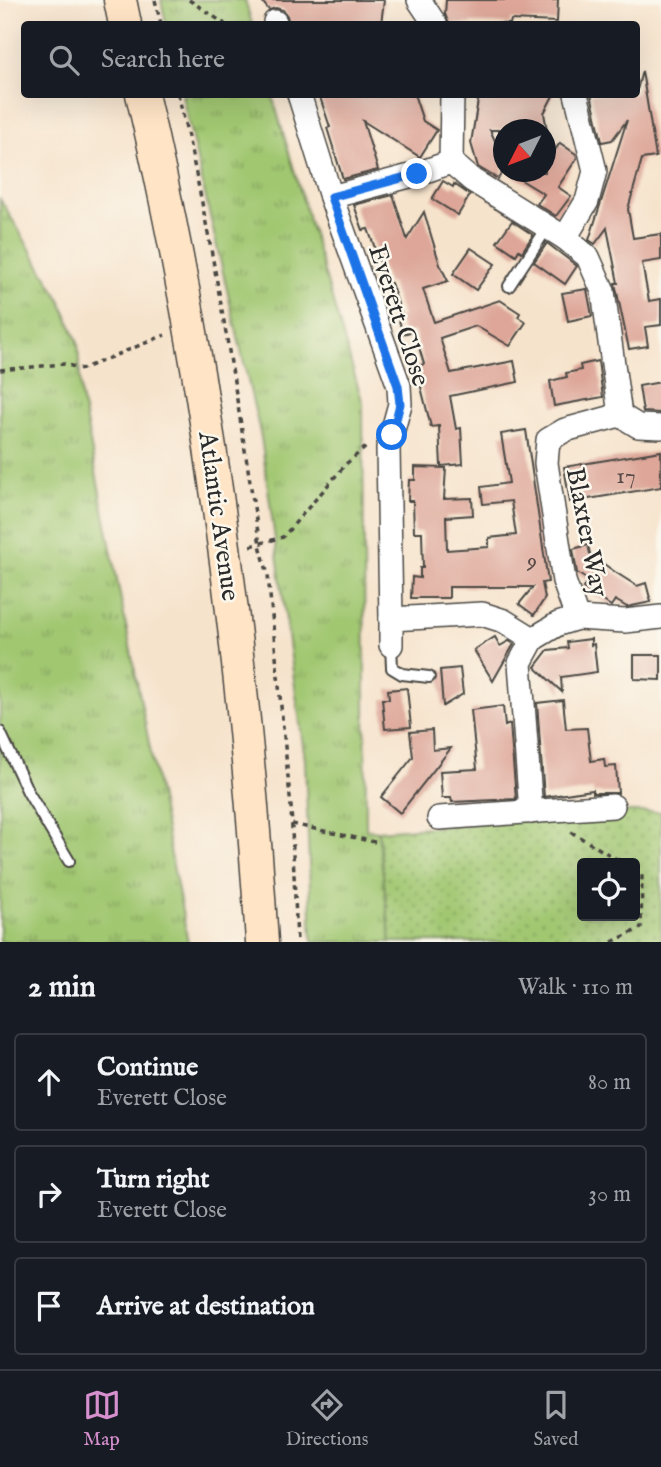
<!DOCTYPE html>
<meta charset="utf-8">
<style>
:root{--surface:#171b24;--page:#242831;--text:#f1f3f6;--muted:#9ea1a6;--line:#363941;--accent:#d690ce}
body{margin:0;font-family:"IM FELL English",serif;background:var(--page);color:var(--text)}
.controls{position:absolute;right:21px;bottom:21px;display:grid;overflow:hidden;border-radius:7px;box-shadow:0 7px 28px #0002}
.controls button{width:63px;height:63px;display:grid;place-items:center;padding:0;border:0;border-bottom:2px solid var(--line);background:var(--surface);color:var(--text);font:35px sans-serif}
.compass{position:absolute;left:493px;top:119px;width:63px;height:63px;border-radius:50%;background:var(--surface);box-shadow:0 7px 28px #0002;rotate:228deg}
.stop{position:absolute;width:21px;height:21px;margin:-16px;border:5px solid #1a73e8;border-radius:50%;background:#fff}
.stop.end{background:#1a73e8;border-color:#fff;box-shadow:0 2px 7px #0008}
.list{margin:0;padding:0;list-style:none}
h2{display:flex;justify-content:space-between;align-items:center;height:91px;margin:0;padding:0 28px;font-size:30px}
h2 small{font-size:23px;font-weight:400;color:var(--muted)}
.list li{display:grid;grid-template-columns:46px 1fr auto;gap:21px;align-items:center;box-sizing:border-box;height:98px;margin:0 14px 14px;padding:0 14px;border:2px solid var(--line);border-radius:7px}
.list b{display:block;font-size:26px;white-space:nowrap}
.list p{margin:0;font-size:23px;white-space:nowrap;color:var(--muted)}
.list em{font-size:23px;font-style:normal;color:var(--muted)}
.icon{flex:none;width:38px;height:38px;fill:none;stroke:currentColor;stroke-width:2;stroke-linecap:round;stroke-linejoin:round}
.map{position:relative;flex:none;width:661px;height:942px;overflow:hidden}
.search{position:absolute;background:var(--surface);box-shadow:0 7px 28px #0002;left:21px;right:21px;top:21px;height:77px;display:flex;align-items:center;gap:18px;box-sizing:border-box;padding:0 24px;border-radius:7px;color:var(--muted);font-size:26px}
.sheet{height:427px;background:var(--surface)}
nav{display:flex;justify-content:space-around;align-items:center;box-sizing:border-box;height:98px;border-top:2px solid var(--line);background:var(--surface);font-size:19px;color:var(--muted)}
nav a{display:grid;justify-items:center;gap:4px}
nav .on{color:var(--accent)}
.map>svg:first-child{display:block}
.grass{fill:url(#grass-tufts);stroke:#66794e;stroke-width:2}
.park{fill:url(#park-dots);stroke:#66794e;stroke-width:2;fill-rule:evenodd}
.building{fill:#dda698}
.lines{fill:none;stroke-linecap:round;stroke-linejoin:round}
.lane-casing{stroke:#494743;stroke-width:14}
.street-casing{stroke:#494743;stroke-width:26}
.secondary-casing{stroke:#494743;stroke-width:35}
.path{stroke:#494743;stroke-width:3.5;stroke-dasharray:5 5;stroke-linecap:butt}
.lane{stroke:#fff;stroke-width:10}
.street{stroke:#fff;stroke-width:23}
.secondary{stroke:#ffe4c6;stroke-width:32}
.route{stroke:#1a73e8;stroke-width:9}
.labels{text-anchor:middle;stroke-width:5;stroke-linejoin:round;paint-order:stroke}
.number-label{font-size:23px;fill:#584a46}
.street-label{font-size:26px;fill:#2b2b2b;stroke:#fbf7ec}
</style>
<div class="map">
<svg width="661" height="942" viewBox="0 0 661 942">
<defs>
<pattern id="grass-tufts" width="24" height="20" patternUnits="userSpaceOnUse" patternTransform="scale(1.75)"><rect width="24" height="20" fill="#a1c771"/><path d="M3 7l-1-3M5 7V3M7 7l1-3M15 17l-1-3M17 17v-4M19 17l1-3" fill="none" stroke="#83a25d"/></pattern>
<pattern id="park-dots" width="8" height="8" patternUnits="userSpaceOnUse" patternTransform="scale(1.75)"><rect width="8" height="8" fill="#a1c771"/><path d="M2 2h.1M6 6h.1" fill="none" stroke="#83a25d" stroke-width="1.8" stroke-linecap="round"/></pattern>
</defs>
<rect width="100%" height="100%" fill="#fbf7ec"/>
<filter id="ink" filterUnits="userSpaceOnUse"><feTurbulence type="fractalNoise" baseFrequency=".0143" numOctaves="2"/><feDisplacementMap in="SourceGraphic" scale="14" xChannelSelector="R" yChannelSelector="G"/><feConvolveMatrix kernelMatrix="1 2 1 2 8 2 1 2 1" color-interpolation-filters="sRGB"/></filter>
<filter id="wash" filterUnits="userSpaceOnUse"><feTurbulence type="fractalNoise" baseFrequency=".00686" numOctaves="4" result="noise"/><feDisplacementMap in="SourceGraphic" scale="28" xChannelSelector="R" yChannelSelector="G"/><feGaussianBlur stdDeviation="1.57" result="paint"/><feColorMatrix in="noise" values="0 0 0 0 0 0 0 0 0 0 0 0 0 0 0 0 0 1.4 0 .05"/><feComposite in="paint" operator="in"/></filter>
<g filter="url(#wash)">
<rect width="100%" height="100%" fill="#f6e3cc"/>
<g class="grass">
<polygon points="161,0 245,0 252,24 166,24"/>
<polygon points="182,95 272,95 363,404 366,829 378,831 391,942 312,942 305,760 261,437"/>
<polygon points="0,199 61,301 78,343 81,396 188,942 0,942"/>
</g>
<path class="park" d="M 631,812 L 661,812 L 661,942 L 391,942 L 378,831 ZM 582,863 L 635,863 L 635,916 L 582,916 Z"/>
<g id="blocks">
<g class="building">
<polygon points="261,0 384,0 381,24 289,24 287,16 283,10 276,8 269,10"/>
<polygon points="446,0 558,0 557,22 511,20 510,24 471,23 471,24 449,24 445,14"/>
<polygon points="642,71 656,157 642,159 628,209 633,238 661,234 661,260 642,263 649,301 661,299 661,325 645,327 648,346 629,349 615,283 618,283 607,228 595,244 589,240 627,120 612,140 602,142 591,94 636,94"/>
<polygon points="319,94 414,94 423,121 437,130 420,157 363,121 378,170 343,179 327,128 330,127"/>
<polygon points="479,94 554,94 544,113 547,130 490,130 503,158 503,171 498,179 478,167 471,143"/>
<polygon points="560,143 576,154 577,158 558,187 571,196 556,216 537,204 544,194 508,172 545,172 545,164"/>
<polygon points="443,181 453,187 454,184 470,195 458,215 432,199"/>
<polygon points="393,195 407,239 424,212 440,265 448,281 423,289 434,322 500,300 520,313 518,317 526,322 510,346 476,326 440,338 451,373 514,361 518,382 450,396 456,429 461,428 463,464 441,466 439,426 431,427 416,367 424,364 414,331 403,334 398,317 402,316 391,283 388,284 368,229 363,230 354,205"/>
<polygon points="512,221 533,235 522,252 519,250 516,255 497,242"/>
<polygon points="547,243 577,266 565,284 534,262"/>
<polygon points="471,248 495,264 476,290 453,274"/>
<polygon points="587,289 592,316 568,321 562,293"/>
<polygon points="598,361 603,397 554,406 550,381 567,377 566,373 581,370 580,365"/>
<polygon points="661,382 661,413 643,412 639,386"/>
<polygon points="526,430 548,582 542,583 545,598 534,615 519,604 533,587 449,587 449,598 411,598 412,577 420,578 420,568 423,568 422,532 414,532 413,501 408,501 409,480 415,480 415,467 446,468 444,499 472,498 473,515 446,517 447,550 489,547 489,538 516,535 511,501 483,504 481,487 509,483 501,434"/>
<polygon points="661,451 661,487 570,502 564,467"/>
<polygon points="588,545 590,554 615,572 637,586 646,583 651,602 627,607 615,600 611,606 583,588 588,580 577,573 573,549"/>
<polygon points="495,637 500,646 509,641 514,644 493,681 474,650"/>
<polygon points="591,639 591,645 594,644 597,672 561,677 562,692 535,667 548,650 568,648 567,642"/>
<polygon points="634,655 661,655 661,680 634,679"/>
<polygon points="460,668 463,694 443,706 440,670"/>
<polygon points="407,688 411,727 385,729 382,699 389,699 388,690"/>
<polygon points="563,700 566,729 587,728 591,761 604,759 605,767 616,766 618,793 593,793 593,790 544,797 537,703"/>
<polygon points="503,706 505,726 510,724 516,799 452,802 451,798 442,798 440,771 477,769 471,710"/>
<polygon points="432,730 433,750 451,748 400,813 381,797 413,757 410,732"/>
</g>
</g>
</g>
<g filter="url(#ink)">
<use href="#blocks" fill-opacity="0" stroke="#494743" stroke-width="2"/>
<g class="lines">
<g class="lane-casing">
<g id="lane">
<polyline points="509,286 547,228"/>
<polyline points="391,645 392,668 402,674 429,677"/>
<polyline points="0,732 28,792 69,861"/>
</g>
</g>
<g class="street-casing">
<g id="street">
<polyline points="419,0 435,24"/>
<polyline points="275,22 275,24"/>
<polyline points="299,94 331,197 399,386 400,404 388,448 391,619"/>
<polyline points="452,94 451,162 472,180 565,238 588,257 603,291 620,415"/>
<polyline points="331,197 417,174 451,162"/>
<polyline points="565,238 587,201 595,171 576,94"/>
<polyline points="620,415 638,426 661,427"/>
<polyline points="577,618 564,581 546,463 548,440 565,430 620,415"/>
<polyline points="391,645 391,619 482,614 504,621 533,639 558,624 577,618 625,621 661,617"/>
<polyline points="531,812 520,663 533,639"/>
<polyline points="439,818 613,806"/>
</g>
</g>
<g class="secondary-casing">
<g id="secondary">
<polyline points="120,0 125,24"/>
<path d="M 142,94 C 208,373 244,657 262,942"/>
</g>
</g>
<g class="path">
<polyline points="155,0 161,24"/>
<polyline points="189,0 225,24"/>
<path d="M 178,94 C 214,243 236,394 260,545 L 268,575 L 291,807 L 297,942"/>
<polyline points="0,370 64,364 82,369 165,335"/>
<polyline points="251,546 283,537 347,463 366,447"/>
<polyline points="292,824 379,843"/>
<polyline points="571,832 623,863"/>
<polyline points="612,942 641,928 642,875 635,870"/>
</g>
<use href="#lane" class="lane"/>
<use href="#street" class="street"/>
<use href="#secondary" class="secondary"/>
</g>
</g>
<g class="lines" filter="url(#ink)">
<polyline class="route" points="392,435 400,404 398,386 331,197 417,174"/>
</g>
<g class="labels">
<g class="number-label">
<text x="626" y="483">17</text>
<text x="532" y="568">9</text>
</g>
<g class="street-label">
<text transform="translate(400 315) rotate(72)" y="9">Everett Close</text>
<text transform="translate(220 516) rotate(82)" y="9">Atlantic Avenue</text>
<text transform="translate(588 532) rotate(79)" y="9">Blaxter Way</text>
</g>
</g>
</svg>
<div class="controls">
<button><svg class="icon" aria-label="locate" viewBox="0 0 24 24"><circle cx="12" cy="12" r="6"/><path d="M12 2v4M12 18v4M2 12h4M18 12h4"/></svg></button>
</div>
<svg class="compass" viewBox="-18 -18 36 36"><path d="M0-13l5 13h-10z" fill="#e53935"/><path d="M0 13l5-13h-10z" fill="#9ea1a6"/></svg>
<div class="stop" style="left:392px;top:435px"></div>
<div class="stop end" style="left:417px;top:174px"></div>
<div class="search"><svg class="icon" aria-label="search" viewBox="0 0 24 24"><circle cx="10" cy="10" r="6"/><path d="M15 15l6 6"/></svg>Search here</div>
</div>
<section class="sheet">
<h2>2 min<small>Walk · 110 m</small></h2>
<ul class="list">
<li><svg class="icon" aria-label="ahead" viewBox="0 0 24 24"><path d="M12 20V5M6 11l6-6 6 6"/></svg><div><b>Continue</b><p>Everett Close</p></div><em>80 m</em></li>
<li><svg class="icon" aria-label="right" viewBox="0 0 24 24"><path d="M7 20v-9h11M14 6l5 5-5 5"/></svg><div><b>Turn right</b><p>Everett Close</p></div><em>30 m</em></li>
<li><svg class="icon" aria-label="arrive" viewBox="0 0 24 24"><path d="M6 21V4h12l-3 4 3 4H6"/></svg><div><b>Arrive at destination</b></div></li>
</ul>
</section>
<nav>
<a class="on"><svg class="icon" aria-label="map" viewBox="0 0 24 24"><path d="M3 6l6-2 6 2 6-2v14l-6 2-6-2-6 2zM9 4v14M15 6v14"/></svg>Map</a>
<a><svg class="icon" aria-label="directions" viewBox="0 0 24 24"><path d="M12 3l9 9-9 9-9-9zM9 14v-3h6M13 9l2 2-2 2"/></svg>Directions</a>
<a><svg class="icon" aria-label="saved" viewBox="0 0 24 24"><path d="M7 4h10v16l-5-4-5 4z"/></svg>Saved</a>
</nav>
